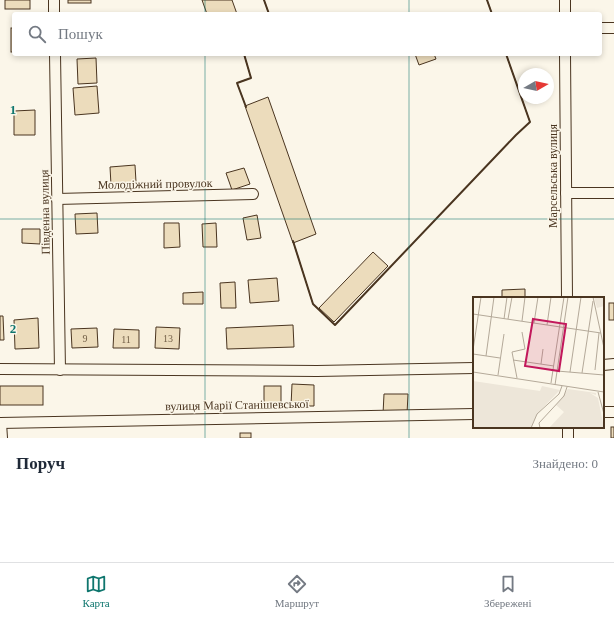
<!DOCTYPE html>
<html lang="uk">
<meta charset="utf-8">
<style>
:root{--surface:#fff;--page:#f6f6f7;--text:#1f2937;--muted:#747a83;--line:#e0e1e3;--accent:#0f766e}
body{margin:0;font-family:Georgia,serif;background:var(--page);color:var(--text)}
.compass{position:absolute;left:518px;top:68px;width:36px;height:36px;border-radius:50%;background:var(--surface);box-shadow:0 2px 6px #0003;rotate:81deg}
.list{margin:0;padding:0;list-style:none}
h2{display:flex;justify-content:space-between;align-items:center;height:52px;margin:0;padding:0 16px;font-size:17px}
h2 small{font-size:13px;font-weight:400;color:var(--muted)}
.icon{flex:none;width:22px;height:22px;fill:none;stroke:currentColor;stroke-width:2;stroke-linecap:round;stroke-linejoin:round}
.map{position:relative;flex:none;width:614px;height:438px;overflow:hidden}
.search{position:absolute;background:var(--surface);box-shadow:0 2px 6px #0003;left:12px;right:12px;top:12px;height:44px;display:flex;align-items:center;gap:10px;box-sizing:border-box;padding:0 14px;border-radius:4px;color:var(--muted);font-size:15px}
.sheet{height:124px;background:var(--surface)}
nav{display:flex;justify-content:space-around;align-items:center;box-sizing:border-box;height:56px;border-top:1px solid var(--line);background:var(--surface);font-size:11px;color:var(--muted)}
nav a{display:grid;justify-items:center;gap:2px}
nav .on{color:var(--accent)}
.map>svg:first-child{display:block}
.building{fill:#ecdcbc;stroke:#4a3520}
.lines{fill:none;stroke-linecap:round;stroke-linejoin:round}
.minor-casing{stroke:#4a3520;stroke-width:12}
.minor{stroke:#fbf6e9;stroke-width:10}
.fence{stroke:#4a3520;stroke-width:1;stroke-dasharray:5 2;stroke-linecap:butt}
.wall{stroke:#4a3520;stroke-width:2}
.grid{fill:none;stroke:#0f766e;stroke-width:1;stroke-opacity:0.55}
.labels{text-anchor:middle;stroke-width:3;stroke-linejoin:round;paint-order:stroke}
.number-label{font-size:10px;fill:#725f47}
.street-label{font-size:12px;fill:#4a3520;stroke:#fbf6e9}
.inset-road{fill:none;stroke:#b4a999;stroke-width:1}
.view{fill:#c2185b;fill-opacity:0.15;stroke:#c2185b;stroke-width:2}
.inset-edge{fill:none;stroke:#4a3520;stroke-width:2}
.grid-label{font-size:13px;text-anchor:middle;font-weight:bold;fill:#0f766e;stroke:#fbf6e9;stroke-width:3;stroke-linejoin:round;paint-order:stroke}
</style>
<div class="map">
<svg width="614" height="438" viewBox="0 0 614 438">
<rect width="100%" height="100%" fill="#fbf6e9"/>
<g class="building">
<rect x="5" y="0" width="25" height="9"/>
<rect x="68" y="0" width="23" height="3"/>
<polygon points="202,0 232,0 237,14 207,14"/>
<rect x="11" y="28" width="3" height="24"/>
<polygon points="415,54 434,54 436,59 419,65"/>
<polygon points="96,58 97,83 78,84 77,59"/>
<polygon points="97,86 99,113 75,115 73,88"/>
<polygon points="268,97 316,234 293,243 245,106"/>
<polygon points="35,110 35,135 14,135 14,111"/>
<polygon points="135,165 136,182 111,185 110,167"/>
<polygon points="244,168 250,184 232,190 226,173"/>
<polygon points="97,213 98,233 76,234 75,214"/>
<polygon points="257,215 261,238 247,240 243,218"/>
<polygon points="164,223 179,223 180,247 164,248"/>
<polygon points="216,223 217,247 203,247 202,224"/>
<polygon points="22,229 40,229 40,244 22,243"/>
<polygon points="373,252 388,266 334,322 319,308"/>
<polygon points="277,278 279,301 250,303 248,280"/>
<polygon points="235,282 236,308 221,308 220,283"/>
<polygon points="525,289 525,298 502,298 502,290"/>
<polygon points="203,292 203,304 183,304 183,293"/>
<rect x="609" y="303" width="5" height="17"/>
<polygon points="0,316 3,316 4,340 0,340"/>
<polygon points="38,318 39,348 15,349 14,320"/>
<polygon points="293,325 294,347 227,349 226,328"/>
<polygon points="156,327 180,328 179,349 155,348"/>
<polygon points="97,328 98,347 72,348 71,329"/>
<polygon points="114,329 139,330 139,348 113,348"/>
<polygon points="292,384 314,385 314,406 291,406"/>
<rect x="0" y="386" width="43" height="19"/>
<rect x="264" y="386" width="17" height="18"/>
<polygon points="384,394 408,394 407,414 383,414"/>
<rect x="611" y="427" width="3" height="11"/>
<rect x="240" y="433" width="11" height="5"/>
</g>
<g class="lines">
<g class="minor-casing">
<g id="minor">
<polyline points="54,0 54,14"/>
<polyline points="565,0 565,14"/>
<polyline points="600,28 614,28"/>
<polyline points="55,54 60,370"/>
<polyline points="565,54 567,298"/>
<polyline points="566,193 614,193"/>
<polyline points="57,199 253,194"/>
<polyline points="603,365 614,364"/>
<polyline points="0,369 317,371 474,368"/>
<polyline points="603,412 614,412"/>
<polyline points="0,423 474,414"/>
<polyline points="1,423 2,438"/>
<polyline points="568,427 568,438"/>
</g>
</g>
<use href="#minor" class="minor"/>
<g class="fence">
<polyline points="264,0 269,14"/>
<polyline points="487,0 492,14"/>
<polyline points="244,54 251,78 237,83 246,107"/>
<polyline points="293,241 313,304 335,325 516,135 530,122 506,54"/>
</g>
<g class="wall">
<polyline points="264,0 269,14"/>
<polyline points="487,0 492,14"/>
<polyline points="244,54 251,78 237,83 246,107"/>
<polyline points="293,241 313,304 335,325 516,135 530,122 506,54"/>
</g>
</g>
<path class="grid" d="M 205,0 L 205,14M 409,0 L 409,14M 205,54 L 205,438M 409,54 L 409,438M 0,219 L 614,219"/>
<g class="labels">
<g class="number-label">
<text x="85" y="342">9</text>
<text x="168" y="342">13</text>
<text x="126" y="343">11</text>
</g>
<g class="street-label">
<text transform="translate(553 176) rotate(-90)" y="4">Марсельська вулиця</text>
<text transform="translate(155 184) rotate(-1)" y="4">Молодіжний провулок</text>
<text transform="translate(45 212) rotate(-91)" y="4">Південна вулиця</text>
<text transform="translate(237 405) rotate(-1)" y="4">вулиця Марії Станішевської</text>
</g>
</g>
<g transform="translate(473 297)">
<rect width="131" height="131" fill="#fbf6e9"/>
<path d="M 121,0 L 131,0 L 131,9 L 124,11 ZM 0,84 L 67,94 L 69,89 L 87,93 L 64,117 L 58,131 L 0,131 ZM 95,92 L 123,96 L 123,98 L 117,96 L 125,101 L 131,131 L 76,131 L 91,115 L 83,108 Z" fill="#ede6d9"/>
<path class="inset-road" d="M 120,0 L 131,51M 0,17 L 128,36M 31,22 L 34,0M 35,22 L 39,0M 49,24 L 52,0M 61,26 L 65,0M 74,28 L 78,0M 0,53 L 8,0M 0,57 L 27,61M 13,59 L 21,0M 40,63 L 81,69M 68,67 L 70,52M 122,73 L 126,36M 84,74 L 131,78M 0,75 L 131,95M 97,75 L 108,0M 109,76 L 120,4M 25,78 L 31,37M 44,81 L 39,55 L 52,52 L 49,35M 78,86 L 91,0M 82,88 L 95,0M 125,95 L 131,117M 58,131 L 64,117 L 86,97 L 89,89M 67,131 L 66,126 L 91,99 L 94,90"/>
<path class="view" d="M 60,22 L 93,27 L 86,74 L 52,69 Z"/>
<rect width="131" height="131" class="inset-edge"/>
</g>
<g class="grid-label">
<text x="13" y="114">1</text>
<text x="13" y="333">2</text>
</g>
</svg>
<svg class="compass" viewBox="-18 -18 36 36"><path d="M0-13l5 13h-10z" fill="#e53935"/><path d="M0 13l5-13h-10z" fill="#747a83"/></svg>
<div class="search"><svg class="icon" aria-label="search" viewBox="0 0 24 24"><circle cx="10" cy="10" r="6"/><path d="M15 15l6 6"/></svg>Пошук</div>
</div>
<section class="sheet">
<h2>Поруч<small>Знайдено: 0</small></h2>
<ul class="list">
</ul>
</section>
<nav>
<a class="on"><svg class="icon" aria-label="map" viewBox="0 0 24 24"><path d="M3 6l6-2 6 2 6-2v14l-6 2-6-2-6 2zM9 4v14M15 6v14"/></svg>Карта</a>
<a><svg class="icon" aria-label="directions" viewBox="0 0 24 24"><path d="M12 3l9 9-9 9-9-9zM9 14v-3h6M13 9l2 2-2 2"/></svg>Маршрут</a>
<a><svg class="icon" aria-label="saved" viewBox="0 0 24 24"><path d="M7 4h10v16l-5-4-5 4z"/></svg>Збережені</a>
</nav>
